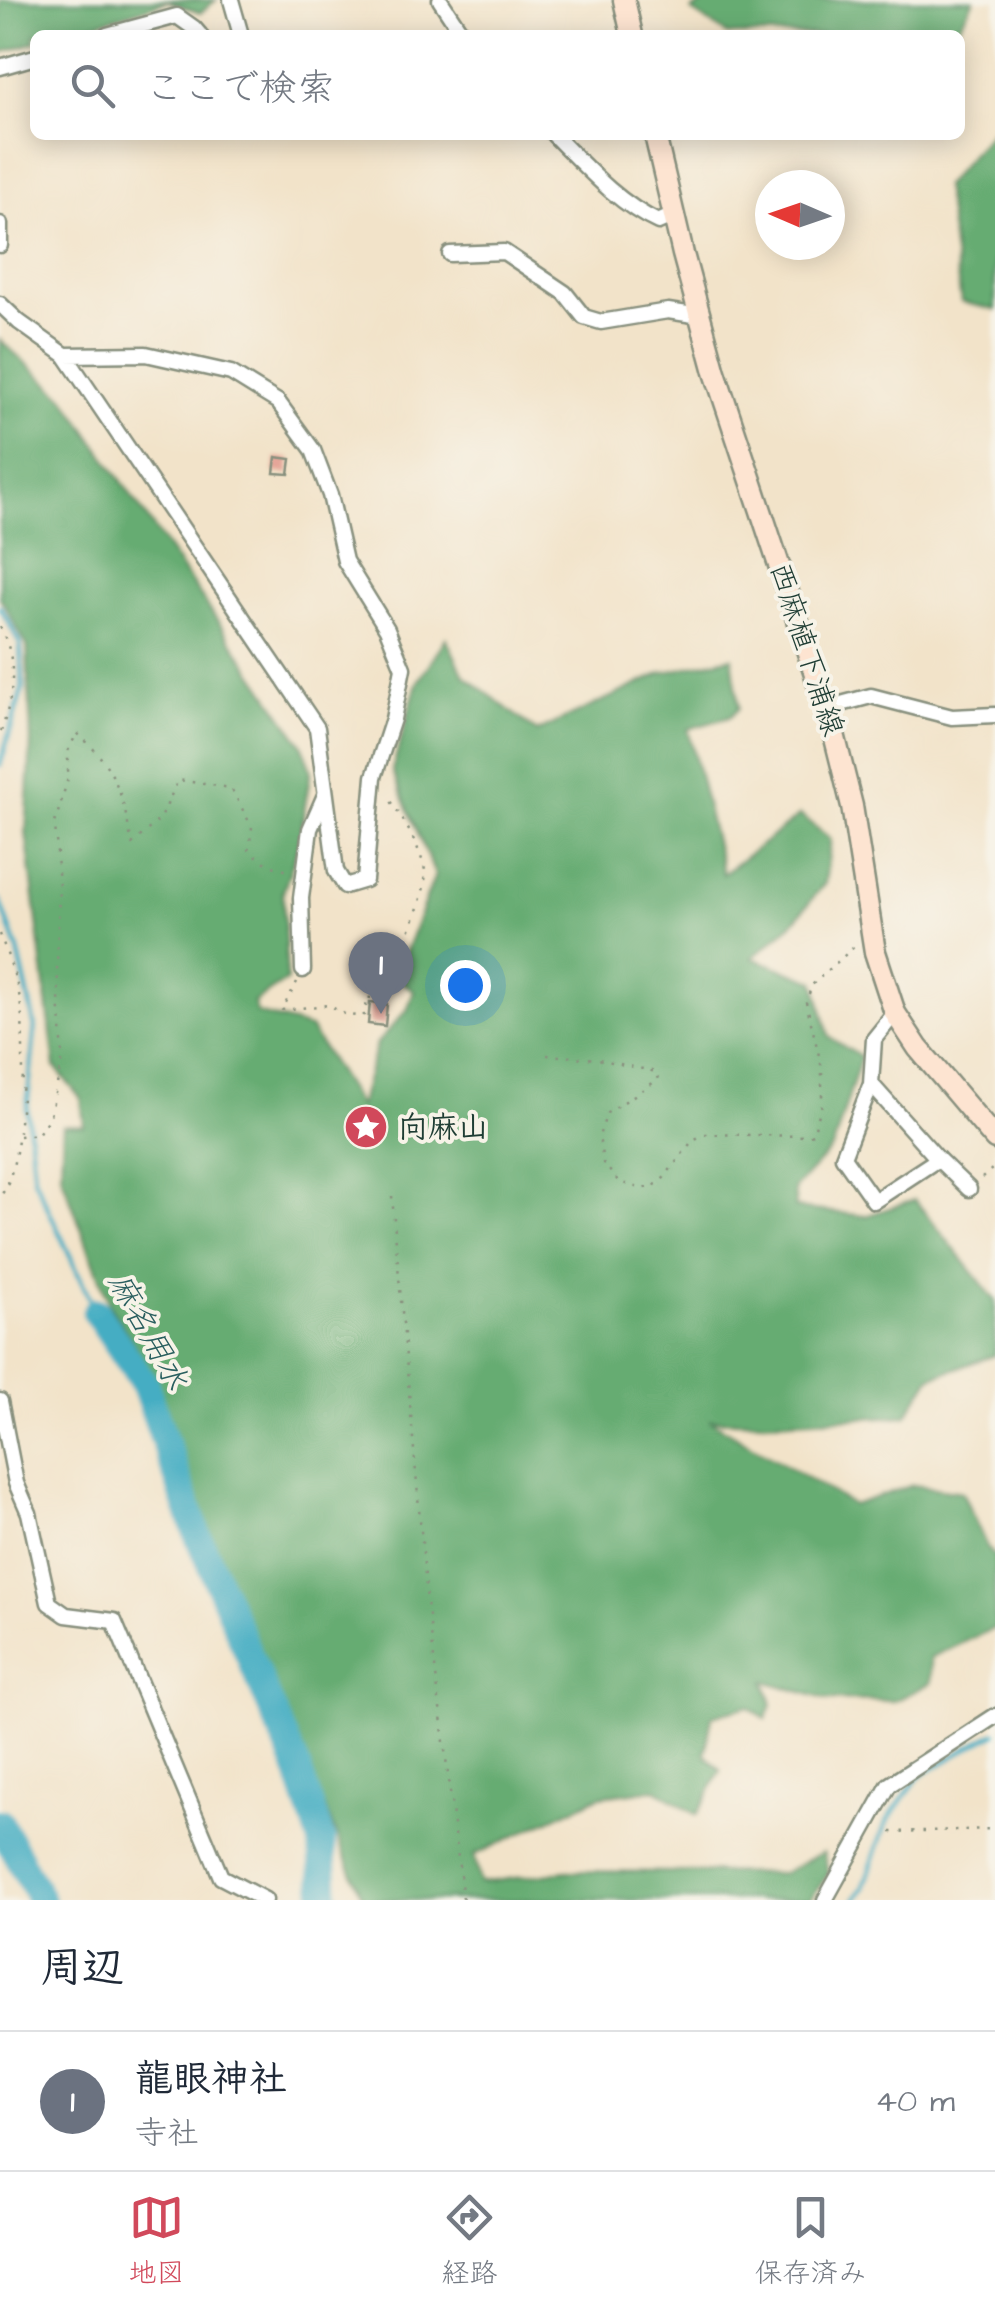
<!DOCTYPE html>
<html lang="ja">
<meta charset="utf-8">
<style>
:root{--surface:#fff;--page:#f6f6f7;--text:#1f2937;--muted:#747a83;--line:#e0e1e3;--accent:#d1495b}
body{margin:0;font-family:"Architects Daughter","Klee One",sans-serif;background:var(--page);color:var(--text)}
.compass{position:absolute;left:755px;top:170px;width:90px;height:90px;border-radius:50%;background:var(--surface);box-shadow:0 5px 25px #0003;rotate:272deg}
.you{position:absolute;left:465px;top:985px;width:35px;height:35px;margin:-25px;border:8px solid #fff;border-radius:50%;background:#1a73e8;box-shadow:0 0 0 15px #1a73e833}
.badge{display:grid;place-items:center;width:65px;height:65px;border-radius:50%;background:var(--accent);color:#fff;font-size:32px;font-weight:700}
.pin{position:absolute;translate:-50% -82px;filter:drop-shadow(0 2px 5px #0008)}
.pin::after{content:'';position:absolute;top:52px;width:35px;height:30px;background:inherit;clip-path:polygon(0 0,100% 0,50% 100%)}
.list{margin:0;padding:0;list-style:none}
h2{display:flex;justify-content:space-between;align-items:center;height:130px;margin:0;padding:0 40px;font-size:42px}
h2 small{font-size:32px;font-weight:400;color:var(--muted)}
.list li{display:grid;grid-template-columns:65px 1fr auto;gap:30px;align-items:center;box-sizing:border-box;height:140px;padding:0 40px;border-top:2px solid var(--line)}
.list b{display:block;font-size:38px;white-space:nowrap}
.list p{margin:0;font-size:32px;white-space:nowrap;color:var(--muted)}
.list em{font-size:32px;font-style:normal;color:var(--muted)}
.icon{flex:none;width:55px;height:55px;fill:none;stroke:currentColor;stroke-width:2;stroke-linecap:round;stroke-linejoin:round}
.map{position:relative;flex:none;width:995px;height:1900px;overflow:hidden}
.search{position:absolute;background:var(--surface);box-shadow:0 5px 25px #0003;left:30px;right:30px;top:30px;height:110px;display:flex;align-items:center;gap:25px;box-sizing:border-box;padding:0 35px;border-radius:15px;color:var(--muted);font-size:38px}
.sheet{height:270px;background:var(--surface)}
nav{display:flex;justify-content:space-around;align-items:center;box-sizing:border-box;height:140px;border-top:2px solid var(--line);background:var(--surface);font-size:28px;color:var(--muted)}
nav a{display:grid;justify-items:center;gap:5px}
nav .on{color:var(--accent)}
.map>svg:first-child{display:block}
.forest{fill:#66ac72;stroke:#427453;stroke-width:2.5}
.lines{fill:none;stroke-linecap:round;stroke-linejoin:round}
.stream{stroke:#44adc3;stroke-width:5}
.river{stroke:#44adc3;stroke-width:28}
.building{fill:#e5a497}
.minor-casing{stroke:#88907e;stroke-width:19}
.secondary-casing{stroke:#88907e;stroke-width:25}
.path{stroke:#88907e;stroke-width:2.5;stroke-dasharray:2.5 8;stroke-linecap:butt}
.minor{stroke:#fff;stroke-width:14}
.secondary{stroke:#fde4d1;stroke-width:20}
.labels{text-anchor:middle;stroke-width:8;stroke-linejoin:round;paint-order:stroke}
.street-label{font-size:30px;fill:#1f3d34;stroke:#f7f3e8}
.poi-label{font-size:30px;font-weight:bold;fill:#1f3d34;stroke:#f7f3e8;text-anchor:start}
.water-label{font-size:32px;font-style:italic;fill:#2a5f5f;stroke:#f7f3e8}
</style>
<div class="map">
<svg width="995" height="1900" viewBox="0 0 995 1900">
<rect width="100%" height="100%" fill="#f7f3e8"/>
<filter id="ink" filterUnits="userSpaceOnUse"><feTurbulence type="fractalNoise" baseFrequency=".01" numOctaves="2"/><feDisplacementMap in="SourceGraphic" scale="20" xChannelSelector="R" yChannelSelector="G"/><feConvolveMatrix kernelMatrix="1 2 1 2 8 2 1 2 1" color-interpolation-filters="sRGB"/></filter>
<filter id="wash" filterUnits="userSpaceOnUse"><feTurbulence type="fractalNoise" baseFrequency=".0048" numOctaves="4" result="noise"/><feDisplacementMap in="SourceGraphic" scale="40" xChannelSelector="R" yChannelSelector="G"/><feGaussianBlur stdDeviation="2.25" result="paint"/><feColorMatrix in="noise" values="0 0 0 0 0 0 0 0 0 0 0 0 0 0 0 0 0 1.4 0 .05"/><feComposite in="paint" operator="in"/></filter>
<g filter="url(#wash)">
<rect width="100%" height="100%" fill="#f2e3c9"/>
<g class="forest">
<polygon points="0,0 216,0 200,13 168,1 59,35 35,35 35,42 0,53"/>
<polygon points="707,0 974,0 954,35 728,35 692,11"/>
<polygon points="995,127 995,310 961,302 944,186"/>
<polygon points="0,340 64,397 302,744 311,770 298,847 283,892 287,980 254,1002 257,1013 310,1028 359,1106 377,1043 407,1010 414,991 396,977 435,875 392,770 417,683 446,638 464,675 537,732 662,673 732,657 739,708 730,717 688,729 723,874 800,815 831,839 825,883 791,925 752,958 815,981 829,1037 861,1057 833,1147 794,1189 796,1208 865,1216 915,1200 995,1300 995,1355 931,1377 906,1416 764,1422 709,1420 853,1505 913,1485 962,1492 987,1547 995,1557 995,1628 931,1657 931,1683 895,1701 828,1700 765,1681 772,1705 766,1719 748,1706 712,1716 705,1754 721,1770 697,1815 656,1789 600,1796 474,1855 480,1883 566,1871 782,1873 823,1852 829,1873 810,1900 364,1900 214,1551 151,1372 110,1306 61,1174 63,1125 84,1126 81,1099 55,1067 26,833 31,741 27,646 0,597"/>
</g>
<g class="lines">
<g class="stream">
<polyline points="0,607 20,643 23,687 0,765"/>
<polyline points="0,900 18,950 35,1027 27,1109 34,1178 96,1312"/>
<polyline points="855,1900 864,1887 886,1823 919,1776 995,1733"/>
</g>
<g class="river">
<polyline points="96,1312 145,1385 197,1534 297,1767 322,1842 325,1900"/>
<polyline points="0,1823 41,1900"/>
</g>
</g>
<g id="blocks">
<g class="building">
<polygon points="276,457 291,459 289,474 274,473"/>
<polygon points="370,1002 387,1004 385,1026 368,1024"/>
</g>
</g>
</g>
<g filter="url(#ink)">
<use href="#blocks" fill-opacity="0" stroke="#88907e" stroke-width="2.5"/>
<g class="lines">
<g class="minor-casing">
<g id="minor">
<polyline points="231,0 241,35"/>
<polyline points="440,0 463,35"/>
<polyline points="107,35 177,16 194,28 200,35"/>
<polyline points="0,67 35,57"/>
<path d="M 554,135 C 585,166 617,203 658,222 L 674,215"/>
<polyline points="0,224 0,245"/>
<polyline points="450,254 504,252 565,293 584,317 601,322 668,311 700,316"/>
<polyline points="0,304 19,322 65,355 146,354 231,373 278,402 313,450 330,495 345,561 387,629 403,668 393,719 374,777 365,880 345,886 336,871 317,728 65,355"/>
<polyline points="826,708 871,696 952,717 995,715"/>
<polyline points="303,970 301,898 310,829 325,795"/>
<polyline points="871,1084 938,1159 874,1201 843,1157 871,1084 874,1039 895,1013"/>
<polyline points="938,1159 969,1189"/>
<polyline points="0,1401 16,1483 29,1513 49,1603 66,1615 114,1621 221,1877 265,1900"/>
<polyline points="825,1900 889,1785 995,1716"/>
</g>
</g>
<g class="secondary-casing">
<g id="secondary">
<polyline points="624,0 632,35"/>
<polyline points="655,135 683,254 715,372 831,722 852,806 875,952 895,1013 918,1048 995,1139"/>
</g>
</g>
<g class="path">
<path d="M 0,627 C 19,661 13,699 0,734"/>
<path d="M 0,934 C 7,955 17,978 20,1000 C 26,1037 25,1170 0,1196"/>
<path d="M 297,982 L 282,1010 L 328,1005 L 348,1016 L 365,1015 L 367,998 L 379,997 C 391,973 430,893 425,870 C 419,845 403,819 389,798"/>
<polyline points="547,1055 598,1059 656,1072 659,1079 607,1113 599,1136 603,1163 619,1182 643,1189 660,1183 693,1140 705,1134 806,1136 813,1134 822,1104 822,1068 806,1002 812,985 856,945"/>
<path d="M 19,1136 L 38,1134 L 50,1116 L 63,1057 L 57,967 L 59,887 L 55,823 L 68,778 L 68,751 L 77,733 C 117,768 122,794 132,844 L 161,818 L 178,780 L 231,788 L 252,827 L 249,850 L 269,865 L 288,871"/>
<polyline points="982,1178 993,1168 995,1163"/>
<polyline points="392,1196 427,1600 463,1900"/>
<polyline points="891,1832 995,1829"/>
</g>
<use href="#minor" class="minor"/>
<use href="#secondary" class="secondary"/>
</g>
</g>
<defs>
<g id="sight-disc" transform="scale(2.25)"><circle r="9.5" fill="#d1495b" stroke="#f7f3e8"/><path d="M0-6L1.8-2.2L6-1.7L2.9 1.2L3.7 5.4L0 3.3L-3.7 5.4L-2.9 1.2L-6-1.7L-1.8-2.2Z" fill="#fff"/></g>
</defs>
<g fill-rule="evenodd">
<use href="#sight-disc" x="366" y="1127"/>
</g>
<g class="labels">
<g class="street-label">
<text transform="translate(807 649) rotate(72)" y="10">西麻植下浦線</text>
</g>
<g class="poi-label">
<text x="398" y="1137">向麻山</text>
</g>
<g class="water-label">
<text transform="translate(149 1331) rotate(61)" y="11">麻名用水</text>
</g>
</g>
</svg>
<svg class="compass" viewBox="-18 -18 36 36"><path d="M0-13l5 13h-10z" fill="#e53935"/><path d="M0 13l5-13h-10z" fill="#747a83"/></svg>
<div class="you"></div>
<div class="pin badge" style="left:381px;top:1014px;background:#6b7280">1</div>
<div class="search"><svg class="icon" aria-label="search" viewBox="0 0 24 24"><circle cx="10" cy="10" r="6"/><path d="M15 15l6 6"/></svg>ここで検索</div>
</div>
<section class="sheet">
<h2>周辺<small></small></h2>
<ul class="list">
<li><span class="badge" style="background:#6b7280">1</span><div><b>龍眼神社</b><p>寺社</p></div><em>40 m</em></li>
</ul>
</section>
<nav>
<a class="on"><svg class="icon" aria-label="map" viewBox="0 0 24 24"><path d="M3 6l6-2 6 2 6-2v14l-6 2-6-2-6 2zM9 4v14M15 6v14"/></svg>地図</a>
<a><svg class="icon" aria-label="directions" viewBox="0 0 24 24"><path d="M12 3l9 9-9 9-9-9zM9 14v-3h6M13 9l2 2-2 2"/></svg>経路</a>
<a><svg class="icon" aria-label="saved" viewBox="0 0 24 24"><path d="M7 4h10v16l-5-4-5 4z"/></svg>保存済み</a>
</nav>
